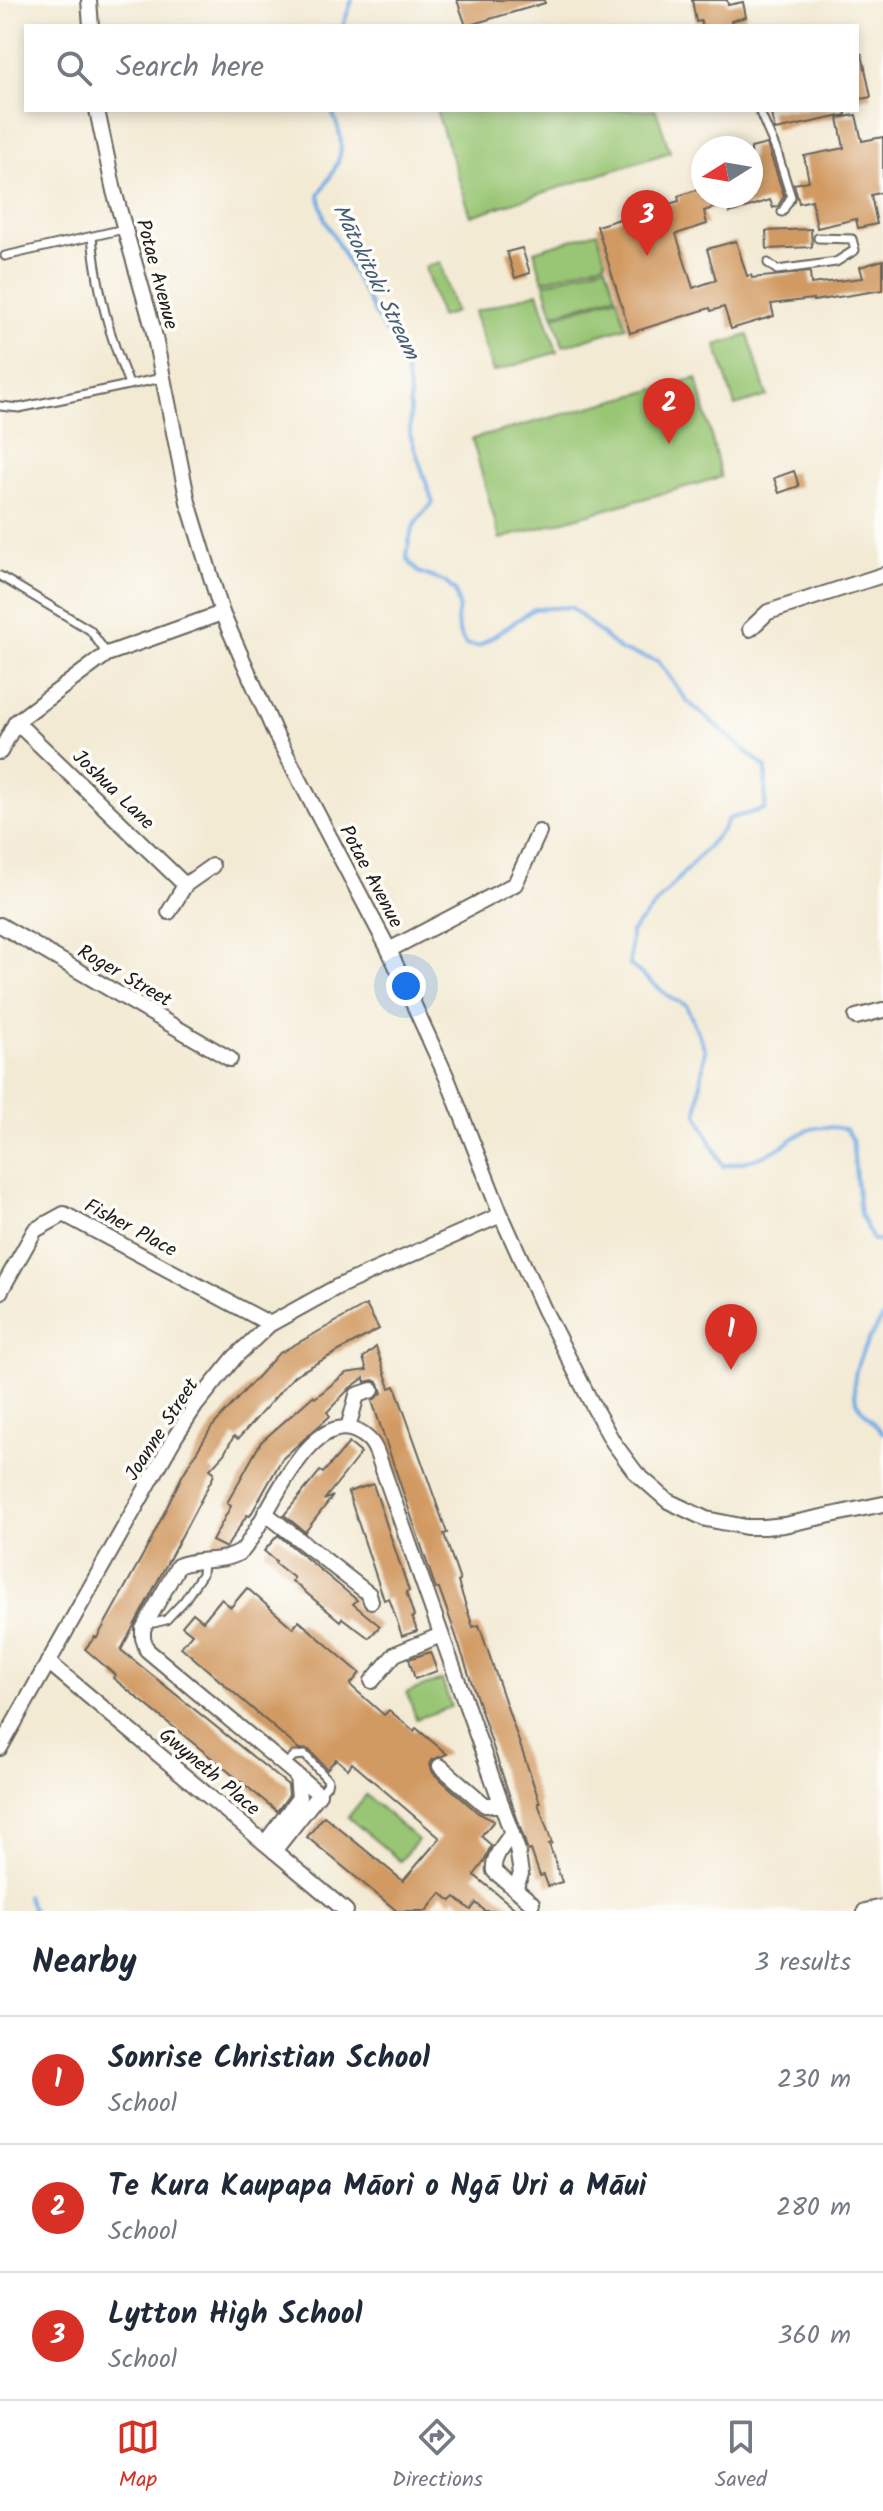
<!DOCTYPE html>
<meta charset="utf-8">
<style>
:root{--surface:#fff;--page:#f6f6f7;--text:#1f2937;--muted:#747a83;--line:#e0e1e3;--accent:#d93025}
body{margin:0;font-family:Kalam,sans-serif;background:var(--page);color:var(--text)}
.compass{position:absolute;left:691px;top:136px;width:72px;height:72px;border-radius:50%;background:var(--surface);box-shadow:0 4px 12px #0003;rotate:259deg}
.you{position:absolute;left:406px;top:986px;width:28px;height:28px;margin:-20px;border:6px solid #fff;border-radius:50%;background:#1a73e8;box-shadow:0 0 0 12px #1a73e833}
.badge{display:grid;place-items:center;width:52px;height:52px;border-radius:50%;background:var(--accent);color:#fff;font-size:26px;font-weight:700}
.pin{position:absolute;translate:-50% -66px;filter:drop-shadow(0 2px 4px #0008)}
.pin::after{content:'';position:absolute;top:42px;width:28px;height:24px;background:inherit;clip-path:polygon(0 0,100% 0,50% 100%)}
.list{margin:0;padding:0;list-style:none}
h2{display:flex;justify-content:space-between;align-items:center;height:104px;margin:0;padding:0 32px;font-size:34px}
h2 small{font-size:26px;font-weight:400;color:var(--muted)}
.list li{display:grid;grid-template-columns:52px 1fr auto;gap:24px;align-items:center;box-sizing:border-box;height:128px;padding:0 32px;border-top:2px solid var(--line)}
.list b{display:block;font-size:30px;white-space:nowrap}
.list p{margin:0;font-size:26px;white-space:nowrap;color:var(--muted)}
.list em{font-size:26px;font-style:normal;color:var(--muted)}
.icon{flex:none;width:44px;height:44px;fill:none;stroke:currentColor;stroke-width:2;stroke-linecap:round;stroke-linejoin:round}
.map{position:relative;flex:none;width:883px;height:1911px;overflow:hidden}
.search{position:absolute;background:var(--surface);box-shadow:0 4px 12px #0003;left:24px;right:24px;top:24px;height:88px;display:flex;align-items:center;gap:20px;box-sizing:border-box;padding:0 28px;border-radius:0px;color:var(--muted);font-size:30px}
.sheet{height:488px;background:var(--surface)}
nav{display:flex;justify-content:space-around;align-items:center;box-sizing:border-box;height:112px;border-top:2px solid var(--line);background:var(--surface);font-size:22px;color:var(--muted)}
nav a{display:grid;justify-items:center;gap:4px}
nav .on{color:var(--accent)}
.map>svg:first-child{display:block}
.green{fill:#99c674;stroke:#5a7148;stroke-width:2}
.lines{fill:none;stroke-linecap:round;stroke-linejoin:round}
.stream{stroke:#76ace4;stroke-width:4}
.building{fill:#d19a62}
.lane-casing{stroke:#67645c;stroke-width:11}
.street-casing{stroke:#67645c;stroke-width:18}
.lane{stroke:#fff;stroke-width:7}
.street{stroke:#fff;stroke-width:14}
.labels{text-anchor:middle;stroke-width:7;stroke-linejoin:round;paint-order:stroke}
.street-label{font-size:20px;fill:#1c1c1c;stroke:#fdfcf7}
.water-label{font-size:22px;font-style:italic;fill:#445d76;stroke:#fdfcf7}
</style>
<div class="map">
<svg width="883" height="1911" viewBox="0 0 883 1911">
<rect width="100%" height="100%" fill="#fdfcf7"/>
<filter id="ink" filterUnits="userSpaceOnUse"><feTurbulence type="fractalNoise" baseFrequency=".0125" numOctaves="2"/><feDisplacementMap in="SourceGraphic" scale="16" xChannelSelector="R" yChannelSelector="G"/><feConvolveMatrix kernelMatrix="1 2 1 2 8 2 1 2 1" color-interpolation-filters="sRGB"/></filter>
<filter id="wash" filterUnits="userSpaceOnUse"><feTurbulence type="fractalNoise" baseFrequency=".006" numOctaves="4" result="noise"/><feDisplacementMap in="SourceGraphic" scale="32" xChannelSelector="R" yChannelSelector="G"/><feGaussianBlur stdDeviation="1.8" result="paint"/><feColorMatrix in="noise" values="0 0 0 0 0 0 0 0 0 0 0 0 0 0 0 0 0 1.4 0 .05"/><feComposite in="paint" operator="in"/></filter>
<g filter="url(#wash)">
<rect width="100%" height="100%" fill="#f3ead4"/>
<g class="green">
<polygon points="436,110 656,110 670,152 471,216"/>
<polygon points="597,232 606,262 543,281 534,251"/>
<polygon points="440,262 455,312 440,317 425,267"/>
<polygon points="606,265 616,295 553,314 544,284"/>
<polygon points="538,292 557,352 493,372 474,312"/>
<polygon points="617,297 626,327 563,346 554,316"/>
<polygon points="748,335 767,396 735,406 716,345"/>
<polygon points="697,378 721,477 500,539 472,439"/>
<polygon points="442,1680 451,1707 416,1719 407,1692"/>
<polygon points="366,1795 418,1840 400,1861 348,1817"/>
</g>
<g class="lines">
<g class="stream">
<polyline points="343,26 352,0"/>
<path d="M 331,110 C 350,149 340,161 319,195 L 325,220 L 383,328 L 396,343 L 404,362 L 410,396 L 410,434 L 433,503 C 413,522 409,531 407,559 L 418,572 L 445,582 L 455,591 L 459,606 L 457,621 L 460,635 L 466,645 L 479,646 L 534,609 L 571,607 L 620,650 L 658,661 L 687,701 L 766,768 L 765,809 L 728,819 L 723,829 L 631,932 L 630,965 L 672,999 L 686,1005 L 705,1049 L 697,1114 L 723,1166 C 736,1163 753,1161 766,1155 C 801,1138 801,1121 846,1129 L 852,1139 L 860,1214 L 873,1240 L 883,1241"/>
<path d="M 883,1317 C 868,1340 848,1370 856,1399 C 859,1410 875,1423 883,1433"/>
<polyline points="27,1896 34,1911"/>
</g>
</g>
<g id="blocks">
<g class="building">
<polygon points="457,0 544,0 545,3 466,26"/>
<polygon points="692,0 727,0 728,5 743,2 746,17 731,21 732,26 702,26 701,21 696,22"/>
<polygon points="862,54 871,97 857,100 857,55"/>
<polygon points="770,110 845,110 846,115 775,130"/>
<polygon points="856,115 862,141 883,137 883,192 871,195 877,224 858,228 856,219 817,228 812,200 799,203 794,184 809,181 804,156 844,148 838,118"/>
<polygon points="767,144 784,196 778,206 773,208 770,200 730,213 728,203 704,211 707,224 676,234 693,288 716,280 707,249 736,241 747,276 751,275 752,278 810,272 811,284 863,278 860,267 883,260 883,290 813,301 813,299 771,304 774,316 731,329 724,307 711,311 710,308 630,333 597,226 679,201 678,196 703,188 703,196 751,196 751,148"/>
<polygon points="811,229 812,247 767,249 766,231"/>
<polygon points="522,248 530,273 515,278 507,252"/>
<polygon points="794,471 799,486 779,493 774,478"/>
<polygon points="366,1305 379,1329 295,1375 238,1439 234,1436 224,1454 210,1469 214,1472 213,1477 121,1650 288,1785 289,1795 277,1811 113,1678 115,1675 85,1649 95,1637 97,1638 149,1544 182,1476 211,1428 278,1354"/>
<polygon points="376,1347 390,1388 395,1386 447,1533 444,1534 460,1581 458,1582 473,1627 479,1625 540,1803 538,1803 552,1843 549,1844 562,1882 548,1886 544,1875 540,1876 531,1850 528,1851 455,1633 439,1588 436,1589 372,1401 382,1393 379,1383 373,1380 365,1382 364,1378 350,1388 327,1412 330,1416 282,1459 250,1516 247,1515 226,1548 212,1541 231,1506 227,1503 261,1442 313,1396 315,1398 346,1373 367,1370 363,1358"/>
<polygon points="349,1443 361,1453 324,1500 333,1496 305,1532 284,1515 320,1471 323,1473"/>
<polygon points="373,1484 409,1591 406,1592 414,1616 412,1617 417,1631 402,1636 389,1598 384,1600 348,1492"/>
<polygon points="278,1535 357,1600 353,1604 380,1626 369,1638 342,1618 340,1621 292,1581 294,1578 275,1563 276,1561 264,1551"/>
<polygon points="247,1588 293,1628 299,1621 360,1673 350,1685 384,1715 389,1710 414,1731 416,1728 447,1754 432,1760 430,1765 433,1773 478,1813 494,1821 481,1836 491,1845 484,1862 474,1875 518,1911 485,1911 476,1903 471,1910 455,1897 451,1901 441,1893 426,1911 397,1911 307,1837 324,1816 403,1881 440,1838 352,1763 348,1769 336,1759 327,1769 309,1750 299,1749 181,1647 192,1634 182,1626 193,1613 203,1621 221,1599 231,1607"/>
<polygon points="430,1652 437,1671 415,1679 409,1659"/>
</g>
</g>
</g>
<g filter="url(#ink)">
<use href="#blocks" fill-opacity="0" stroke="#67645c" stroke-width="2"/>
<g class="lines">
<g class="lane-casing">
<g id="lane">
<polyline points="759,110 777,152 791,197 782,212"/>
<path d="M 92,237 C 98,292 108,333 129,384"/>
<polyline points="5,256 124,229"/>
<polyline points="768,263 777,270 836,262 855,250 852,239 818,238"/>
<polyline points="0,406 19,408 162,378"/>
<polyline points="0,576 90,630 107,654"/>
<polyline points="146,1622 154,1623 166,1620 184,1601 202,1574 203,1561"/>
<polyline points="284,1765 294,1756 305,1755 328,1780 327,1785 319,1794"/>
</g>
</g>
<g class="street-casing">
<g id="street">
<polyline points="89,0 91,26"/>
<polyline points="97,110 114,191 153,328 188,502 222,613 275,733 389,950 447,1078 501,1215 544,1310 592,1404 613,1442 636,1473 668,1501 706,1519 746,1527 765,1527 784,1525 883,1504"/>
<polyline points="750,629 768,612 883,575"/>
<polyline points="16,722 185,885"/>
<polyline points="0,752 16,722 107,654 222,613"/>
<polyline points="169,912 185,885 212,866"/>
<polyline points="0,925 230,1059"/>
<polyline points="389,950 515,884 539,832"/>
<polyline points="856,1017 883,1010"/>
<polyline points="0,1292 35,1230 64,1214 270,1324"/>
<polyline points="348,1428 357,1395 372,1390"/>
<polyline points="265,1513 369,1594 371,1601"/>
<polyline points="48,1662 346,1911"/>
<polyline points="372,1681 395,1654 441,1635"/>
<polyline points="0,1748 175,1437 196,1405 235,1357 270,1324 337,1287 501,1215"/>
<polyline points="440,1766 485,1805 502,1805"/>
<path d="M 512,1833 C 504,1845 492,1857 494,1871 L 532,1903"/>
<polyline points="265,1843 299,1798 297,1776"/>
<path d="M 274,1851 L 319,1794 L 147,1650 L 143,1638 L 143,1629 L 178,1566 C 198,1557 224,1564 242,1551 C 266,1524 307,1409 356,1431 C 367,1436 373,1442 377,1453 L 517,1848 L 521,1874 L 515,1888"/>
<polyline points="865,1911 883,1907"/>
</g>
</g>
<use href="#lane" class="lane"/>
<use href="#street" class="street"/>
</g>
</g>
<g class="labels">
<g class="street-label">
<text transform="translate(158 274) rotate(75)" y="7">Potae Avenue</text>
<text transform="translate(114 789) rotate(44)" y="7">Joshua Lane</text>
<text transform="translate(372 876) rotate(62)" y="7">Potae Avenue</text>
<text transform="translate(125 975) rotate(30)" y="7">Roger Street</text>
<text transform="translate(131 1227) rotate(28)" y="7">Fisher Place</text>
<text transform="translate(161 1429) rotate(-57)" y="7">Joanne Street</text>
<text transform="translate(210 1771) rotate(40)" y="7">Gwyneth Place</text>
</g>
<g class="water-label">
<text transform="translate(377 281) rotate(64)" y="8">Mātokitoki Stream</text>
</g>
</g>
</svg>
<svg class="compass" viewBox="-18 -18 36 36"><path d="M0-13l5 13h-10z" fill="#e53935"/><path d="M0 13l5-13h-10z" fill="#747a83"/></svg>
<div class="you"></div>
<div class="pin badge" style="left:731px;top:1370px">1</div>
<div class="pin badge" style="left:669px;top:444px">2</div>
<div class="pin badge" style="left:647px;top:256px">3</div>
<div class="search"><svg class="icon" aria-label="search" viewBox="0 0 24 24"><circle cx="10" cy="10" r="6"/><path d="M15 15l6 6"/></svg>Search here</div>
</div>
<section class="sheet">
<h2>Nearby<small>3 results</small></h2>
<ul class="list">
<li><span class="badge">1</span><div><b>Sonrise Christian School</b><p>School</p></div><em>230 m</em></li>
<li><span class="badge">2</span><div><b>Te Kura Kaupapa Māori o Ngā Uri a Māui</b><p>School</p></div><em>280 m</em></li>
<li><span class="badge">3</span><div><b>Lytton High School</b><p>School</p></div><em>360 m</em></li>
</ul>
</section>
<nav>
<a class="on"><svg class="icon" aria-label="map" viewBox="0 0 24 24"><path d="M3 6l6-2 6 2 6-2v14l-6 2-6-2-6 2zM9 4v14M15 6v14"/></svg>Map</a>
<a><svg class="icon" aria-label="directions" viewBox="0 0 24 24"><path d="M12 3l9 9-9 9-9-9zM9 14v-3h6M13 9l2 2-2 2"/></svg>Directions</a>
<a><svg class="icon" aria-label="saved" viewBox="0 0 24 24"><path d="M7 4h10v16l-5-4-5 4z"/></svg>Saved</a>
</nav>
